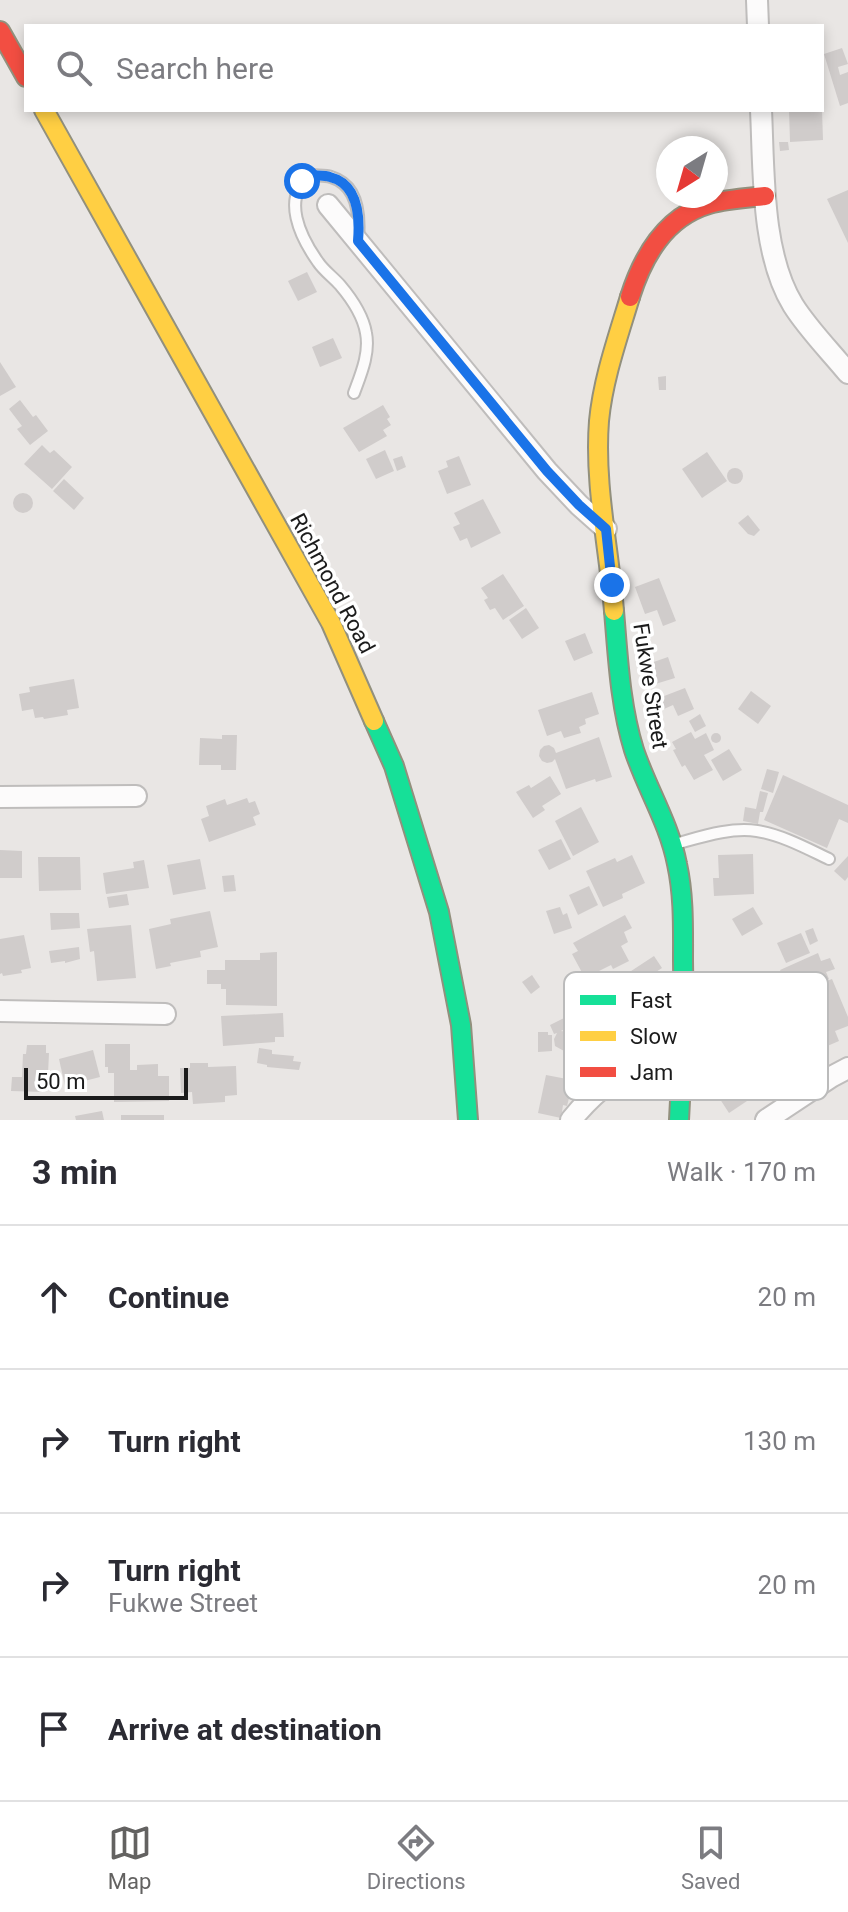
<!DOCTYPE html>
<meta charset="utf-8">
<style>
:root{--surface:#fff;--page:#f2f2f3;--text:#2b2b33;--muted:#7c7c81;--line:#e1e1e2;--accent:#636261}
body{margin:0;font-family:Roboto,sans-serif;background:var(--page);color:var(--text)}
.compass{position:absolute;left:656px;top:136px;width:72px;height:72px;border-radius:50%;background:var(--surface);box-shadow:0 4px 12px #0003;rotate:217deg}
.scale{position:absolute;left:24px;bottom:20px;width:164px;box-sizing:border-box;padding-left:8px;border:4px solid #1b1b1b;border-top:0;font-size:22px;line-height:28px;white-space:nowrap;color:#1b1b1b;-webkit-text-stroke:6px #fff;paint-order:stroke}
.stop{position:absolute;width:24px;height:24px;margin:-18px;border:6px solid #1a73e8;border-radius:50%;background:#fff}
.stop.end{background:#1a73e8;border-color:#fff;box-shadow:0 2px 8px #0008}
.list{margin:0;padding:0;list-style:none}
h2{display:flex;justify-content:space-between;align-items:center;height:104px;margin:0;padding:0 32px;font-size:34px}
h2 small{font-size:26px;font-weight:400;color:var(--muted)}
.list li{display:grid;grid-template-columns:52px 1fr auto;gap:24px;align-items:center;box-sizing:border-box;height:144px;padding:0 32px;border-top:2px solid var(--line)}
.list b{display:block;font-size:30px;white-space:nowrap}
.list p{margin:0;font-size:26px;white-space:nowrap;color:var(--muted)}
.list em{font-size:26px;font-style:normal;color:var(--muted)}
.icon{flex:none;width:44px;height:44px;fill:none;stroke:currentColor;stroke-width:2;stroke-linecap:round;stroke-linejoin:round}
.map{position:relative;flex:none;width:848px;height:1120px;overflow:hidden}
.search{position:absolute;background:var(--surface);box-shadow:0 4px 12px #0003;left:24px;right:24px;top:24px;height:88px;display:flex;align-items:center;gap:20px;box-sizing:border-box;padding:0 28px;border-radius:0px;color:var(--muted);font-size:30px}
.sheet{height:680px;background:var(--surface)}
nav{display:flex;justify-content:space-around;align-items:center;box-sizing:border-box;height:112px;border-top:2px solid var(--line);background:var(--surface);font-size:22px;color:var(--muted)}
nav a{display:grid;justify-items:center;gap:4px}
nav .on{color:var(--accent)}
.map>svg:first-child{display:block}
.building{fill:#d0cccb}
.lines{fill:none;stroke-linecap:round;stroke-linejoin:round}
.lane-casing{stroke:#bfbdbc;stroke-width:14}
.street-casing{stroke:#bfbdbc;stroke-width:24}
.fast-casing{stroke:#92907d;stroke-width:22}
.slow-casing{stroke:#92907d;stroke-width:22}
.jam-casing{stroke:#92907d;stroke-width:22}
.lane{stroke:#fcfbfb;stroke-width:10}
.street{stroke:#fcfbfb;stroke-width:20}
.fast{stroke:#16e098;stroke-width:18}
.slow{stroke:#ffcf43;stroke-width:18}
.jam{stroke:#f24e42;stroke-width:18}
.route{stroke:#1a73e8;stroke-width:10}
.labels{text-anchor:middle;stroke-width:7;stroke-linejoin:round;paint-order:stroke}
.street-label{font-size:22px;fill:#1b1b1b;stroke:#fff}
.key{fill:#fff;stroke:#bbb;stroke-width:2}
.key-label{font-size:22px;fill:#1b1b1b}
</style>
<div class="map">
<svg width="848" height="1120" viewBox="0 0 848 1120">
<rect width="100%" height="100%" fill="#e9e6e4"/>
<g class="building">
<polygon points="842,48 848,64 838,67 840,75 848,72 848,103 840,106 824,54"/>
<polygon points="789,110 822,110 823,140 790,142"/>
<polygon points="779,142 788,142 789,150 780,151"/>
<polygon points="848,190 848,243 827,199"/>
<polygon points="307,272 317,292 298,301 288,281"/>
<polygon points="333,338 342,358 320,367 312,347"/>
<polygon points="0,362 16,387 0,396"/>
<polygon points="666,376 666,390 659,390 658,377"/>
<polygon points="20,400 33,417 36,415 48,431 30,445 17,429 22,426 9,409"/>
<polygon points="383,405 390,417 387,419 391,425 383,430 387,436 359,452 343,428"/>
<polygon points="42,445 50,453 54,450 72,467 52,489 24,464"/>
<polygon points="385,450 394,471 376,479 366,459"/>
<polygon points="707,452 727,481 702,498 682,469"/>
<polygon points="402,456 406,467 397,471 393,459"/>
<polygon points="459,456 471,485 447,494 438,471 448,467 446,461"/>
<circle cx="735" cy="476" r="8"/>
<polygon points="64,479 84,498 74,510 53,491"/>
<circle cx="23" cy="503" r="10"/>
<polygon points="483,499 501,533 471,548 467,538 460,541 453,527 460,524 454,513"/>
<polygon points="748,515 760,530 754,536 748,534 738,523"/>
<polygon points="503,574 524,606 503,620 495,608 490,610 484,600 488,598 481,588"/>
<polygon points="659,578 676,621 663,626 657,610 645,614 635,587"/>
<polygon points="526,608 539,628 522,639 509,620"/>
<polygon points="585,633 593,653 574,661 565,641"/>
<polygon points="668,657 675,678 652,685 645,665"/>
<polygon points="74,679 79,708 67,710 68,715 44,719 43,717 35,718 33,709 22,711 19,694 30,692 29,687"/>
<polygon points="685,688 694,709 678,716 673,705 664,709 659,698"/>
<polygon points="751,691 771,706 758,724 738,709"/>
<polygon points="592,692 599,714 585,719 586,724 579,727 581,733 564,738 561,731 547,736 538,710"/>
<polygon points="700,714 706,726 695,732 689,721"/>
<polygon points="691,732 695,739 706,733 714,750 704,755 713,770 694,780 685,765 682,767 673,750 676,749 672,742"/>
<circle cx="716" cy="738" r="5"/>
<polygon points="222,735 237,735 236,770 221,770 221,765 199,765 200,738 222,739"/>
<polygon points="599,737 612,777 596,782 595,779 566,789 555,759 552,762 547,763 542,761 539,756 540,750 544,746 549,745 554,748 556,753"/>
<polygon points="729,749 742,770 723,781 711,760"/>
<polygon points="767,769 779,772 773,793 761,789"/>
<polygon points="783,775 848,805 848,823 839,819 827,848 764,820"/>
<polygon points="550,776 561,794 542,806 545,810 533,818 516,792 529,785 531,788"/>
<polygon points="760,791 768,793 763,812 760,812 758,824 743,821 745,807 756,809"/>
<polygon points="247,798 249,803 255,801 260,814 253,817 256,825 209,842 201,819 209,816 206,806 225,799 227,805"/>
<polygon points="581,807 599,842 573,856 555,821"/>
<polygon points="561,839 571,859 549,870 538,850"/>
<polygon points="0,850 22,851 22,878 0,878"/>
<polygon points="753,854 754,894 714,896 713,878 719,878 718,855"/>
<polygon points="632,855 645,883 622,894 623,898 603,907 586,871 615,858 617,862"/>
<polygon points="848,856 848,877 845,881 834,871"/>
<polygon points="38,857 80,857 81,890 39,891"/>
<polygon points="200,859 206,889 173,895 167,865"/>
<polygon points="144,860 149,888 106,894 103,873 134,868 133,862"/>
<polygon points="234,875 236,891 224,892 222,876"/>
<polygon points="589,886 598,905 578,915 569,895"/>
<polygon points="127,894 129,905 109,908 107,897"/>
<polygon points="560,907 563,915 567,913 572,928 554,934 546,911"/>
<polygon points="753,907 763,924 742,936 732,919"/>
<polygon points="210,911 218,947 200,951 201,957 170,963 171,966 156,969 149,929 171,924 170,919"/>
<polygon points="50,913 79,913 80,928 51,930"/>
<polygon points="625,915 632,928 624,932 628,942 621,946 629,961 613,969 611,965 585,978 572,954 578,951 573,943"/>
<polygon points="131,925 136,978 97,981 94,951 90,952 87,929"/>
<polygon points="813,928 818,941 810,945 805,931"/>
<polygon points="801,933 810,953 786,963 777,943"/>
<polygon points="24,935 31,968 21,970 22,973 3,976 2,973 0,974 0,939"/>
<polygon points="79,947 80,959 65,963 65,961 51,963 49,951"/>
<polygon points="277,952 277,1006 226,1005 226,989 221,989 221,984 207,984 207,970 225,970 225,960 260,960 260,953"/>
<polygon points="818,953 821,961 830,958 835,969 826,972 829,979 816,985 832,979 848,1017 848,1026 835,1031 839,1041 825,1047 802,990 791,995 780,970"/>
<polygon points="654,956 662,968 642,981 650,993 636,1002 622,977"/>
<polygon points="532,975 540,987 531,994 522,982"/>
<polygon points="283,1013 284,1037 275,1037 275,1042 223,1046 221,1016"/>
<polygon points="564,1018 569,1027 561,1031 569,1032 574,1037 575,1040 573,1047 564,1051 555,1046 554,1039 557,1033 554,1034 550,1025"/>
<polygon points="538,1032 548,1032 548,1035 552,1035 552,1051 538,1052"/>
<polygon points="743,1037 762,1067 751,1074 762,1091 729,1113 716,1093 734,1081 732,1077 746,1067 732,1044"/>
<polygon points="105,1044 130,1044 130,1070 137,1070 137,1065 158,1064 158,1076 169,1076 169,1101 114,1102 114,1073 108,1073 108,1067 105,1067"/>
<polygon points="27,1045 46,1045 46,1053 49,1053 48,1074 45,1074 44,1092 11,1091 12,1077 22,1077 23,1054 26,1054"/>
<polygon points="259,1048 272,1050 272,1054 294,1056 293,1061 301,1062 299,1070 267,1067 267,1065 257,1063"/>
<polygon points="93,1050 100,1077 65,1086 59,1059"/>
<polygon points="190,1063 208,1063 208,1067 236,1066 237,1095 225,1096 225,1102 193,1104 192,1092 181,1093 180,1068 190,1068"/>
<polygon points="546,1075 567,1079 566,1089 571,1090 567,1106 563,1105 561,1118 538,1113"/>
<polygon points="102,1111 104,1120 76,1120 75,1116"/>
<rect x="121" y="1115" width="43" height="5"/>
</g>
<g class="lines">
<g class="lane-casing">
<g id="lane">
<path d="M 354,393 C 361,374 370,353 366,333 C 363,315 351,298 340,285 C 333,277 324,271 318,262 C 301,238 280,197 311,175 C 317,176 325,175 331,177 C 358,185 360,216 358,239"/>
<path d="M 675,844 C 701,837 730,827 757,831 C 782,835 806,848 829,859"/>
</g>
</g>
<g class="street-casing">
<g id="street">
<polyline points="757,0 758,26"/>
<path d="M 761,110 C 764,170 761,253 793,305 C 808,329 830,351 848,373"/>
<polyline points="328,205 547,471 579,505 606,529"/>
<polyline points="0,797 136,796"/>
<polyline points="0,1011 165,1014"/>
<path d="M 571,1120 C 589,1098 614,1072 644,1069 C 657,1067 670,1068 683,1069"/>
<polyline points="766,1120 831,1077 848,1068"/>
</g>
</g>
<g class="fast-casing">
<g id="fast">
<path d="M 614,611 C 618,657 620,705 634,750 C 647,789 669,823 677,864 C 684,896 683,928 683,961 C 684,1014 682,1067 679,1120"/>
<polyline points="374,721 394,766 439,912 461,1025 468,1120"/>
</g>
</g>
<g class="slow-casing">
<g id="slow">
<polyline points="44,110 331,623 374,721"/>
<path d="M 614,611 C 609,548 594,484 599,421 C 603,379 618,337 630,297"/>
</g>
</g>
<g class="jam-casing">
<g id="jam">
<polyline points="0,31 26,77"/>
<path d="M 630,297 C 643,256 665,217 709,204 C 727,199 746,198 765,196"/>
</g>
</g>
<use href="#lane" class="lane"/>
<use href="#street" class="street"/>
<use href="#fast" class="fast"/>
<use href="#slow" class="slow"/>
<use href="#jam" class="jam"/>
</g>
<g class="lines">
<path class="route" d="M 302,181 L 311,175 C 317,176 324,175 330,177 C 358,184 360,217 358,241 L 547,471 L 579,505 L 606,529 L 612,585"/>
</g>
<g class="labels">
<g class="street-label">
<text transform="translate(333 583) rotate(62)" y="8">Richmond Road</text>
<text transform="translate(651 686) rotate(81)" y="8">Fukwe Street</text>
</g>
</g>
<rect x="564" y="972" width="264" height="128" rx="12" class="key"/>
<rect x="580" y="995" width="36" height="10" fill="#16e098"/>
<rect x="580" y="1031" width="36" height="10" fill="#ffcf43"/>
<rect x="580" y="1067" width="36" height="10" fill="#f24e42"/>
<g class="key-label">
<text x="630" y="1008">Fast</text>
<text x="630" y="1044">Slow</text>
<text x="630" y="1080">Jam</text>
</g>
</svg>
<svg class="compass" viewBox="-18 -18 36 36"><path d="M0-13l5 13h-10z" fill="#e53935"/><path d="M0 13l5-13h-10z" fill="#7c7c81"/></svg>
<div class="scale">50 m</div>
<div class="stop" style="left:302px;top:181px"></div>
<div class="stop end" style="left:612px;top:585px"></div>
<div class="search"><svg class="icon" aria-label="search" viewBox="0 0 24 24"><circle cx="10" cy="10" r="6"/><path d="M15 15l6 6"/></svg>Search here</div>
</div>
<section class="sheet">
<h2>3 min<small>Walk · 170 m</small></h2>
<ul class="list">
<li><svg class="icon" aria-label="ahead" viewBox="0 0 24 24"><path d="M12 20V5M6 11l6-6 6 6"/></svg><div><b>Continue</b></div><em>20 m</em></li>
<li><svg class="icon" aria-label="right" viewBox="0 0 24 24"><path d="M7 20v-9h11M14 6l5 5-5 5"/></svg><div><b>Turn right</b></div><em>130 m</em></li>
<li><svg class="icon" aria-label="right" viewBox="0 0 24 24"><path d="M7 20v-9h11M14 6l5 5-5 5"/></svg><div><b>Turn right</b><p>Fukwe Street</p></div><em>20 m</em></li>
<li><svg class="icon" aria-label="arrive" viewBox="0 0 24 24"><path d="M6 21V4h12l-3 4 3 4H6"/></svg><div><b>Arrive at destination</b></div></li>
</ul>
</section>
<nav>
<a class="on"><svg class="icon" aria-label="map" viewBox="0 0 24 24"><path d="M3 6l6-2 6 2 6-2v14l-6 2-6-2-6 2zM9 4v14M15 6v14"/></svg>Map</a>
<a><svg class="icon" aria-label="directions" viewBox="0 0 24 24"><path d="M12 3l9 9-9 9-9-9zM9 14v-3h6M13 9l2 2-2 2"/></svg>Directions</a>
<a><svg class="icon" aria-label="saved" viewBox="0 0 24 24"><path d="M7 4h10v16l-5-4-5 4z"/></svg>Saved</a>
</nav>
